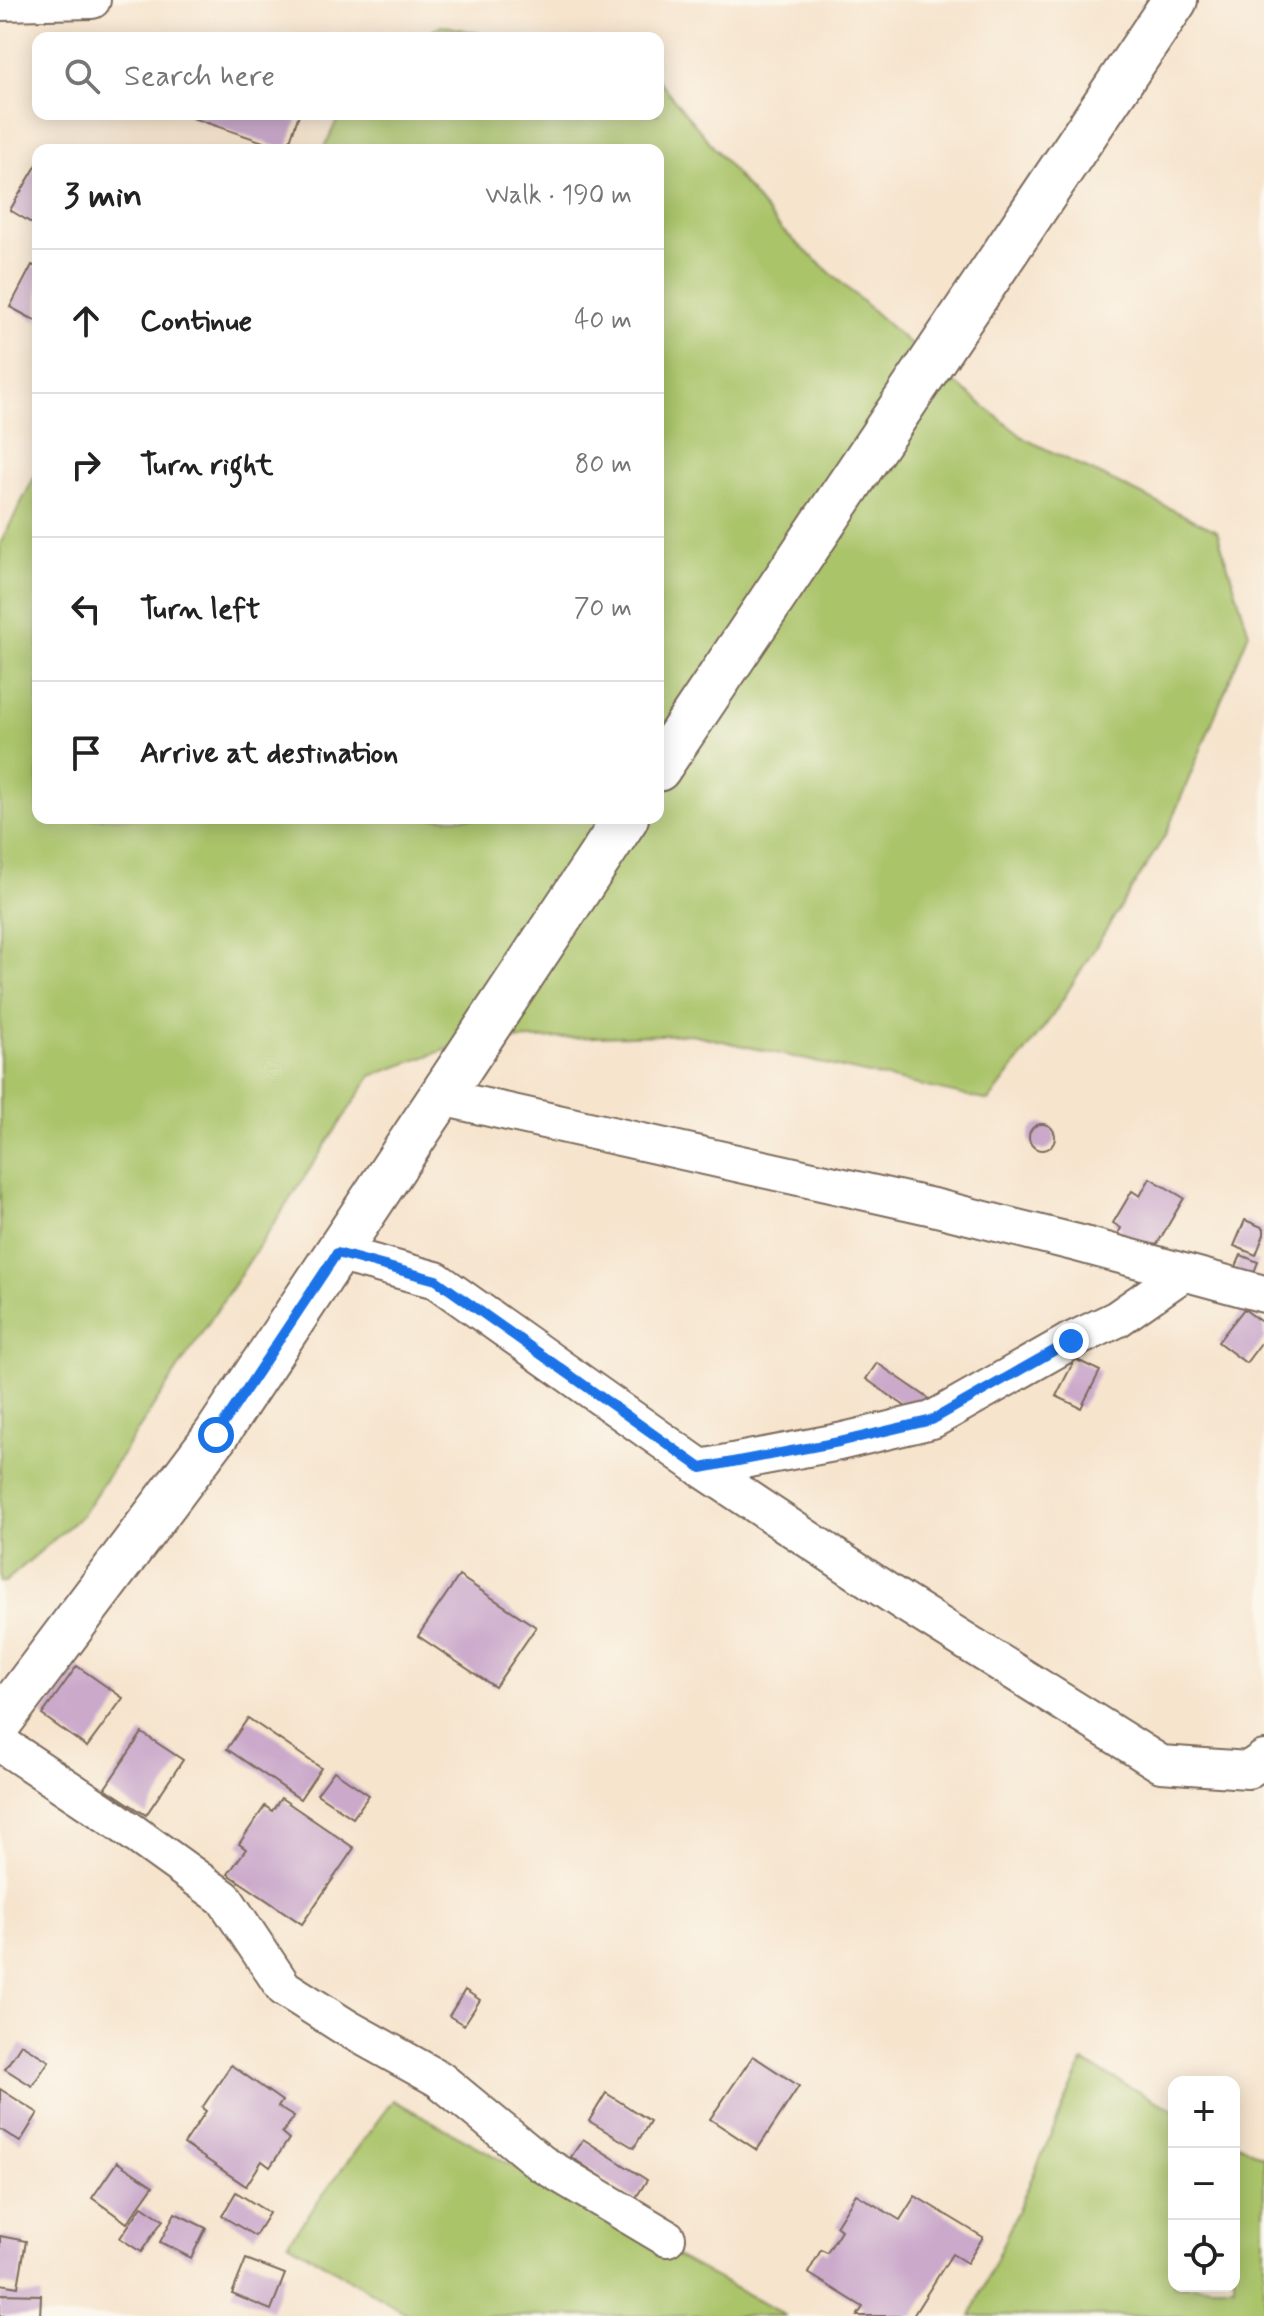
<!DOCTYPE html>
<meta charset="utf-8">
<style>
:root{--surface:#fff;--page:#f2f2f2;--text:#222;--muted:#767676;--line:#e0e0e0}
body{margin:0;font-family:Mynerve,sans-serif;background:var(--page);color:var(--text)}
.controls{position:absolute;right:24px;bottom:24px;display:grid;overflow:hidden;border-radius:16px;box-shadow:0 4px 20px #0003}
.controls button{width:72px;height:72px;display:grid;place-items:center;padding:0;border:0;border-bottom:2px solid var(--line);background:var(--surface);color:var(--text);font:40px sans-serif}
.stop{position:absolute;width:24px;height:24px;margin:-18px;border:6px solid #1a73e8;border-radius:50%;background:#fff}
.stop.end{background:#1a73e8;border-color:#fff;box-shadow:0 2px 8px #0008}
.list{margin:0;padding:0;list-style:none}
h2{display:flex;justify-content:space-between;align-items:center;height:104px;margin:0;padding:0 32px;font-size:34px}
h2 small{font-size:26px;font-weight:400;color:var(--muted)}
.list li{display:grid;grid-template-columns:52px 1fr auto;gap:24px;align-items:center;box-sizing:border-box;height:144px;padding:0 32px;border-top:2px solid var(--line)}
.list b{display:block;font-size:30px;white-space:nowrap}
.list em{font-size:26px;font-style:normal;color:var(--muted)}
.icon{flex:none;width:44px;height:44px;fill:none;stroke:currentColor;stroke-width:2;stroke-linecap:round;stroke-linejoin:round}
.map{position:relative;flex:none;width:1264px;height:2316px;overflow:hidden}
.search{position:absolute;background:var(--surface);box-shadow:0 4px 20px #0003;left:32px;top:32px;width:632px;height:88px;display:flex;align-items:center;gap:20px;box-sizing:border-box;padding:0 28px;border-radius:16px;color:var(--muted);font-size:30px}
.panel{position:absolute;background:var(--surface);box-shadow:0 4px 20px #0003;left:32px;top:144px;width:632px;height:680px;border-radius:16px}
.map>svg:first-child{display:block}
.green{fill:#aac46a;stroke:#727744;stroke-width:2}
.building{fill:#caa9cb}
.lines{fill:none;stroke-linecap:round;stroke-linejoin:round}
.minor-casing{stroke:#7c6b5b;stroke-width:40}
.secondary-casing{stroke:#7c6b5b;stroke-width:48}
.minor{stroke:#fff;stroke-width:36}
.secondary{stroke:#fff;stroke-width:44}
.route{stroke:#1a73e8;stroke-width:10}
</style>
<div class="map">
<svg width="1264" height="2316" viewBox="0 0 1264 2316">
<rect width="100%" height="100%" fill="#fbf7ec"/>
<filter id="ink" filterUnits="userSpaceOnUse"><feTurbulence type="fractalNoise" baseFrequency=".0125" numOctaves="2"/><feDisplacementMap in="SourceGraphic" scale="16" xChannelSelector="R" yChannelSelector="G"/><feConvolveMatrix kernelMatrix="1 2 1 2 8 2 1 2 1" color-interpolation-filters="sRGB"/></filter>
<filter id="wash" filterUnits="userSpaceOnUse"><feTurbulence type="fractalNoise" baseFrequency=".006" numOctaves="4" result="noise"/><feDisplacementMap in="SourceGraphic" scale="32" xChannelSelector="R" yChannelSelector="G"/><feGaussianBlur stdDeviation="1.8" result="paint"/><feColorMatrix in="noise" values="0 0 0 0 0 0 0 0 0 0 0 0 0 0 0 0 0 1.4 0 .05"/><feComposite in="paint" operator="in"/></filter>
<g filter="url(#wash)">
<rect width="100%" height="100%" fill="#f6e4cd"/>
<g class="green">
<polygon points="441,25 502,38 421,38"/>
<polygon points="658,80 781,229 938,369 1025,439 1217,531 1249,633 1166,834 1053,1015 989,1101 691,1034 470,1041 371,1076 82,1515 5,1582 0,1582 0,544 38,470 38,818 658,818 658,150 323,150 340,114 658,114"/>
<polygon points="1083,2062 1174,2110 1174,2286 1234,2286 1234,2141 1264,2157 1264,2316 971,2316"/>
<polygon points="393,2100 786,2316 411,2316 288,2242"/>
</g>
<g id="blocks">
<g class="building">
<polygon points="191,114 299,114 287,150 190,117"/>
<polygon points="38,163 38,227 10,210"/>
<polygon points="32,265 38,268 38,322 10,307"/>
<circle cx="1042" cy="1137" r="13"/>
<polygon points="1150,1178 1184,1198 1152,1253 1118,1234 1121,1228 1113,1223 1132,1191 1140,1196"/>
<polygon points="1245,1220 1264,1228 1264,1234 1256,1255 1234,1246"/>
<polygon points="1241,1255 1258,1262 1249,1285 1231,1278"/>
<polygon points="1244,1309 1264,1324 1264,1339 1246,1363 1218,1342"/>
<polygon points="1075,1359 1100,1371 1081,1408 1056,1396"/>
<polygon points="877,1363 934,1402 922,1418 866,1379"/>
<polygon points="459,1576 536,1627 495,1687 418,1636"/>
<polygon points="77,1666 123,1698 87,1747 42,1715"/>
<polygon points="248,1718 321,1768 300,1799 227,1749"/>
<polygon points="142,1733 183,1760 146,1815 105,1788"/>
<polygon points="334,1771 369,1795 353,1818 317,1794"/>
<polygon points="281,1798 354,1848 302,1924 228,1874 246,1849 239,1844 265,1806 272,1811"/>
<polygon points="465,1990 480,2000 464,2025 449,2016"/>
<polygon points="21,2044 49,2061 32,2086 5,2069"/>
<polygon points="753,2056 799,2086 757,2150 710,2119"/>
<polygon points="231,2065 282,2101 278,2107 294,2117 282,2133 289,2139 270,2167 262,2161 246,2186 184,2144 206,2111 202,2108"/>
<polygon points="0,2089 38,2113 20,2142 0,2129"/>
<polygon points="606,2093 650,2121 634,2148 589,2121"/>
<polygon points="583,2139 647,2180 635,2199 571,2157"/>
<polygon points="117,2162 153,2186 127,2223 92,2198"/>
<polygon points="236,2192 269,2213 255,2236 222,2216"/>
<polygon points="856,2194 900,2220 915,2196 983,2237 967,2263 952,2254 913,2316 857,2316 863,2307 808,2273 821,2250 827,2253 841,2230 836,2226"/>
<polygon points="142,2206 163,2220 141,2252 120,2238"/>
<polygon points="175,2213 206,2228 191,2258 160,2242"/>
<polygon points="0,2236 26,2241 18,2287 0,2284"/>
<polygon points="246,2259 285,2274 271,2310 232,2294"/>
<polygon points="0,2294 41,2295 40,2316 0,2316"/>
</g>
</g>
</g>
<g filter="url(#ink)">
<use href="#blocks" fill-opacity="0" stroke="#7c6b5b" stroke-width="2"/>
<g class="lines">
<g class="minor-casing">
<g id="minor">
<polyline points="0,2 92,0"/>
<polyline points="441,1097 933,1207 1077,1243 1264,1294"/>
<polyline points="337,1253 436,1280 701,1468 903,1602 1161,1764 1248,1770 1264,1759"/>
<polyline points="701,1468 839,1442 932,1420 1071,1341 1117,1319 1183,1273"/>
<polyline points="0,1743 117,1821 224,1898 284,1988 347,2028 439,2079 541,2163 667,2238"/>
</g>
</g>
<g class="secondary-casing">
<g id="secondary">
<polyline points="658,769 1175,0"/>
<polyline points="0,1722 216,1435 626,818"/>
</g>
</g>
<use href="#minor" class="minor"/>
<use href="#secondary" class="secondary"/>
</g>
</g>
<g class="lines" filter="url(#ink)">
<polyline class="route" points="216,1435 337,1253 436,1280 701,1468 839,1442 932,1420 1071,1341"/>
</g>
</svg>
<div class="controls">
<button>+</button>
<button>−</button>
<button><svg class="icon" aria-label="locate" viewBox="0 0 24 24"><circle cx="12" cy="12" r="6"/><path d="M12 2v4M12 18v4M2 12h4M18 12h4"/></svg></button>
</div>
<div class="stop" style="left:216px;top:1435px"></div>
<div class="stop end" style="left:1071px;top:1341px"></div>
<div class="search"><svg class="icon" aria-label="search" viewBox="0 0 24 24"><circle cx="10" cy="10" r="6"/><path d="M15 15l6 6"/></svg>Search here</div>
<section class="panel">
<h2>3 min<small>Walk · 190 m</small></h2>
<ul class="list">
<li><svg class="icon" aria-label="ahead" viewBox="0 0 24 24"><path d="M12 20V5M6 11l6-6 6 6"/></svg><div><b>Continue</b></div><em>40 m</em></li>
<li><svg class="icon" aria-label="right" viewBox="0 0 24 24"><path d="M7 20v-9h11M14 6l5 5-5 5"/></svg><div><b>Turn right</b></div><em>80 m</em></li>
<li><svg class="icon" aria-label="left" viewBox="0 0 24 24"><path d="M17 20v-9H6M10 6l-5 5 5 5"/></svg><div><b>Turn left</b></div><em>70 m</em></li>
<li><svg class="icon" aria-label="arrive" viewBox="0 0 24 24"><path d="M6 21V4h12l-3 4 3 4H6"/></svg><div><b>Arrive at destination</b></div></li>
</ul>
</section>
</div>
